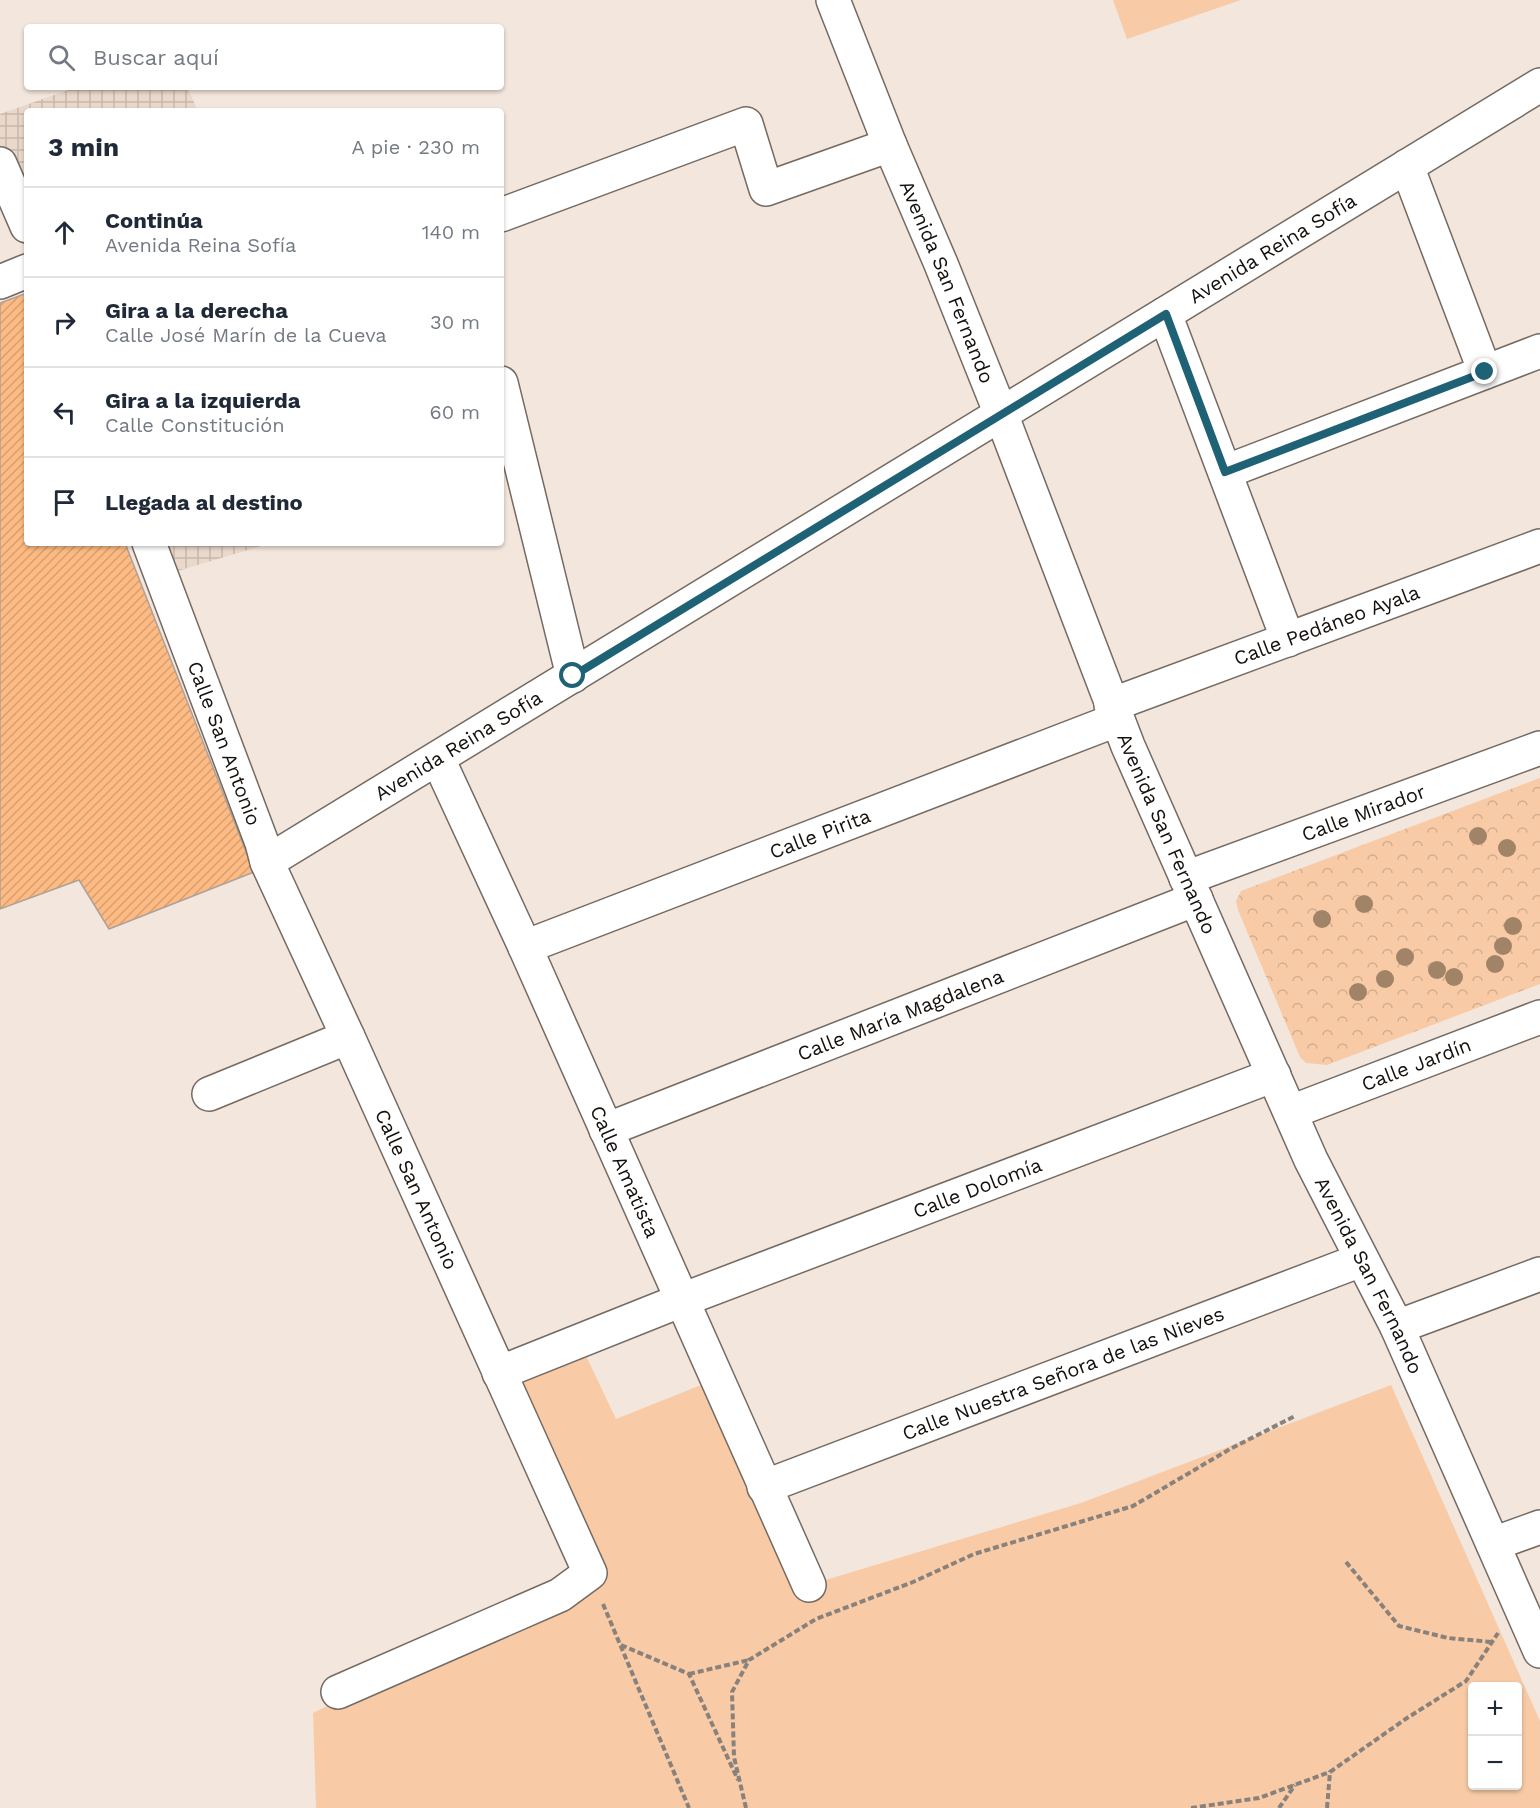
<!DOCTYPE html>
<html lang="es">
<meta charset="utf-8">
<style>
:root{--surface:#fff;--page:#f6f6f7;--text:#1f2937;--muted:#747a83;--line:#e0e1e3}
body{margin:0;font-family:"Work Sans",sans-serif;background:var(--page);color:var(--text)}
.controls{position:absolute;right:18px;bottom:18px;display:grid;overflow:hidden;border-radius:6px;box-shadow:0 2px 4px #0004}
.controls button{width:54px;height:54px;display:grid;place-items:center;padding:0;border:0;border-bottom:2px solid var(--line);background:var(--surface);color:var(--text);font:30px sans-serif}
.stop{position:absolute;width:18px;height:18px;margin:-14px;border:4px solid #1f6275;border-radius:50%;background:#fff}
.stop.end{background:#1f6275;border-color:#fff;box-shadow:0 2px 6px #0008}
.list{margin:0;padding:0;list-style:none}
h2{display:flex;justify-content:space-between;align-items:center;height:78px;margin:0;padding:0 24px;font-size:26px}
h2 small{font-size:20px;font-weight:400;color:var(--muted)}
.list li{display:grid;grid-template-columns:39px 1fr auto;gap:18px;align-items:center;box-sizing:border-box;height:90px;padding:0 24px;border-top:2px solid var(--line)}
.list b{display:block;font-size:22px;white-space:nowrap}
.list p{margin:0;font-size:20px;white-space:nowrap;color:var(--muted)}
.list em{font-size:20px;font-style:normal;color:var(--muted)}
.icon{flex:none;width:33px;height:33px;fill:none;stroke:currentColor;stroke-width:2;stroke-linecap:round;stroke-linejoin:round}
.map{position:relative;flex:none;width:1540px;height:1808px;overflow:hidden}
.search{position:absolute;background:var(--surface);box-shadow:0 2px 4px #0004;left:24px;top:24px;width:480px;height:66px;display:flex;align-items:center;gap:15px;box-sizing:border-box;padding:0 21px;border-radius:6px;color:var(--muted);font-size:22px}
.panel{position:absolute;background:var(--surface);box-shadow:0 2px 4px #0004;left:24px;top:108px;width:480px;height:438px;border-radius:6px}
.map>svg:first-child{display:block}
.industrial{fill:url(#industrial-grid)}
.grass{fill:#f8cba6;fill-rule:evenodd}
.park{fill:url(#park-crowns)}
.building{fill:url(#building-hatch);stroke:#ada29a;stroke-width:1.5}
.lines{fill:none;stroke-linecap:round;stroke-linejoin:round}
.minor-casing{stroke:#746a62;stroke-width:36}
.path{stroke:#89817b;stroke-width:4;stroke-dasharray:6 3;stroke-linecap:butt}
.minor{stroke:#fff;stroke-width:33}
.tree{fill:#a18467}
.route{stroke:#1f6275;stroke-width:8}
.labels{text-anchor:middle;stroke-width:5;stroke-linejoin:round;paint-order:stroke}
.street-label{font-size:20px;fill:#14100d;stroke:#f2e6dd}
</style>
<div class="map">
<svg width="1540" height="1808" viewBox="0 0 1540 1808">
<defs>
<pattern id="industrial-grid" width="8" height="8" patternUnits="userSpaceOnUse" patternTransform="scale(1.5)"><rect width="8" height="8" fill="#ead8ca"/><path d="M0 4h8M4 0v8" fill="none" stroke="#c8b8ac"/></pattern>
<pattern id="park-crowns" width="20" height="18" patternUnits="userSpaceOnUse" patternTransform="scale(1.5)"><rect width="20" height="18" fill="#f8cba6"/><path d="M2 6a3 3 0 1 1 6 0M12 15a3 3 0 1 1 6 0" fill="none" stroke="#d4ad8e"/></pattern>
<pattern id="building-hatch" width="6" height="6" patternUnits="userSpaceOnUse" patternTransform="scale(1.5)"><rect width="6" height="6" fill="#fdba82"/><path d="M-1 1l2-2M0 6l6-6M5 7l2-2" fill="none" stroke="#d89f6f"/></pattern>
</defs>
<rect width="100%" height="100%" fill="#f2e6dd"/>
<g class="industrial">
<polygon points="77,87 187,87 198,111 27,111 27,237 0,169 0,114"/>
<polygon points="148,543 271,543 161,576"/>
</g>
<g class="grass">
<polygon points="1113,0 1241,0 1127,39"/>
<path d="M 579,1341 L 616,1419 L 716,1379 L 809,1585 L 1081,1503 L 1391,1385 L 1540,1721 L 1540,1808 L 316,1808 L 313,1713 L 495,1623 L 590,1573 L 499,1373 ZM 1472,1686 L 1518,1686 L 1518,1786 L 1472,1786 Z"/>
</g>
<polygon class="park" points="1540,778 1540,984 1327,1065 1306,1063 1300,1057 1238,910 1236,901 1241,891"/>
<polygon class="building" points="27,293 27,543 125,543 254,872 109,929 79,880 0,909 0,303"/>
<g class="lines">
<g class="minor-casing">
<g id="minor">
<path id="s1" d="M 833,0 L 890,145 L 941,264 L 1001,414 L 1128,746 L 1311,1160 L 1397,1327 L 1540,1651"/>
<polyline points="0,164 27,226"/>
<polyline points="1407,166 1485,372"/>
<polyline points="501,215 746,124 766,189 890,145"/>
<polyline points="0,282 27,271"/>
<polyline points="1165,314 1288,640"/>
<polyline points="501,383 573,676"/>
<polyline points="1225,472 1540,351"/>
<path id="s2" d="M 149,543 L 262,843 L 267,862 L 348,1037 L 590,1573 L 560,1595 L 338,1692"/>
<path id="s3" d="M 1111,705 L 1540,546"/>
<path id="s4" d="M 438,759 L 525,947 L 809,1585"/>
<path id="s5" d="M 267,862 L 1540,85"/>
<path id="s6" d="M 1186,878 L 1540,748"/>
<path id="s7" d="M 525,947 L 1116,720"/>
<polyline points="209,1094 348,1037"/>
<path id="s8" d="M 1291,1112 L 1540,1017"/>
<path id="s9" d="M 606,1130 L 1196,899"/>
<polyline points="1397,1327 1540,1274"/>
<path id="s10" d="M 499,1373 L 682,1300 L 1274,1075"/>
<path id="s11" d="M 764,1487 L 1361,1260"/>
<polyline points="1493,1544 1540,1527"/>
</g>
</g>
<g class="path">
<polyline points="1346,1562 1399,1626 1448,1638 1492,1642"/>
<polyline points="603,1604 689,1808"/>
<polyline points="621,1645 689,1674 738,1780"/>
<polyline points="689,1674 749,1660"/>
<polyline points="746,1808 734,1757 732,1692 749,1660 816,1619 913,1582 974,1554 1133,1506 1230,1449 1295,1416"/>
<polyline points="1191,1808 1259,1798 1330,1772"/>
<polyline points="1279,1808 1295,1785"/>
<polyline points="1327,1808 1330,1772 1407,1718 1466,1681 1498,1633"/>
</g>
<use href="#minor" class="minor"/>
</g>
<g class="tree">
<circle cx="1478" cy="836" r="9"/>
<circle cx="1507" cy="848" r="9"/>
<circle cx="1364" cy="904" r="9"/>
<circle cx="1322" cy="919" r="9"/>
<circle cx="1513" cy="926" r="9"/>
<circle cx="1503" cy="946" r="9"/>
<circle cx="1405" cy="957" r="9"/>
<circle cx="1495" cy="964" r="9"/>
<circle cx="1437" cy="970" r="9"/>
<circle cx="1454" cy="977" r="9"/>
<circle cx="1385" cy="979" r="9"/>
<circle cx="1358" cy="992" r="9"/>
</g>
<g class="lines">
<polyline class="route" points="573,676 1166,314 1225,472 1485,372"/>
</g>
<g class="labels">
<g class="street-label">
<text dy="7" stroke="none"><textPath href="#s5" startOffset="1178">Avenida Reina Sofía</textPath></text>
<text dy="7" stroke="none"><textPath href="#s1" startOffset="304">Avenida San Fernando</textPath></text>
<text dy="7" stroke="none"><textPath href="#s3" startOffset="230">Calle Pedáneo Ayala</textPath></text>
<text dy="7" stroke="none"><textPath href="#s2" startOffset="214">Calle San Antonio</textPath></text>
<text dy="7" stroke="none"><textPath href="#s5" startOffset="224">Avenida Reina Sofía</textPath></text>
<text dy="7" stroke="none"><textPath href="#s6" startOffset="189">Calle Mirador</textPath></text>
<text dy="7" stroke="none"><textPath href="#s7" startOffset="316">Calle Pirita</textPath></text>
<text dy="7" stroke="none"><textPath href="#s1" startOffset="898">Avenida San Fernando</textPath></text>
<text dy="7" stroke="none"><textPath href="#s9" startOffset="316">Calle María Magdalena</textPath></text>
<text dy="7" stroke="none"><textPath href="#s8" startOffset="134">Calle Jardín</textPath></text>
<text dy="7" stroke="none"><textPath href="#s4" startOffset="453">Calle Amatista</textPath></text>
<text dy="7" stroke="none"><textPath href="#s10" startOffset="513">Calle Dolomía</textPath></text>
<text dy="7" stroke="none"><textPath href="#s2" startOffset="700">Calle San Antonio</textPath></text>
<text dy="7" stroke="none"><textPath href="#s1" startOffset="1384">Avenida San Fernando</textPath></text>
<text dy="7" stroke="none"><textPath href="#s11" startOffset="320">Calle Nuestra Señora de las Nieves</textPath></text>
</g>
</g>
</svg>
<div class="controls">
<button>+</button>
<button>−</button>
</div>
<div class="stop" style="left:573px;top:676px"></div>
<div class="stop end" style="left:1485px;top:372px"></div>
<div class="search"><svg class="icon" aria-label="search" viewBox="0 0 24 24"><circle cx="10" cy="10" r="6"/><path d="M15 15l6 6"/></svg>Buscar aquí</div>
<section class="panel">
<h2>3 min<small>A pie · 230 m</small></h2>
<ul class="list">
<li><svg class="icon" aria-label="ahead" viewBox="0 0 24 24"><path d="M12 20V5M6 11l6-6 6 6"/></svg><div><b>Continúa</b><p>Avenida Reina Sofía</p></div><em>140 m</em></li>
<li><svg class="icon" aria-label="right" viewBox="0 0 24 24"><path d="M7 20v-9h11M14 6l5 5-5 5"/></svg><div><b>Gira a la derecha</b><p>Calle José Marín de la Cueva</p></div><em>30 m</em></li>
<li><svg class="icon" aria-label="left" viewBox="0 0 24 24"><path d="M17 20v-9H6M10 6l-5 5 5 5"/></svg><div><b>Gira a la izquierda</b><p>Calle Constitución</p></div><em>60 m</em></li>
<li><svg class="icon" aria-label="arrive" viewBox="0 0 24 24"><path d="M6 21V4h12l-3 4 3 4H6"/></svg><div><b>Llegada al destino</b></div></li>
</ul>
</section>
</div>
